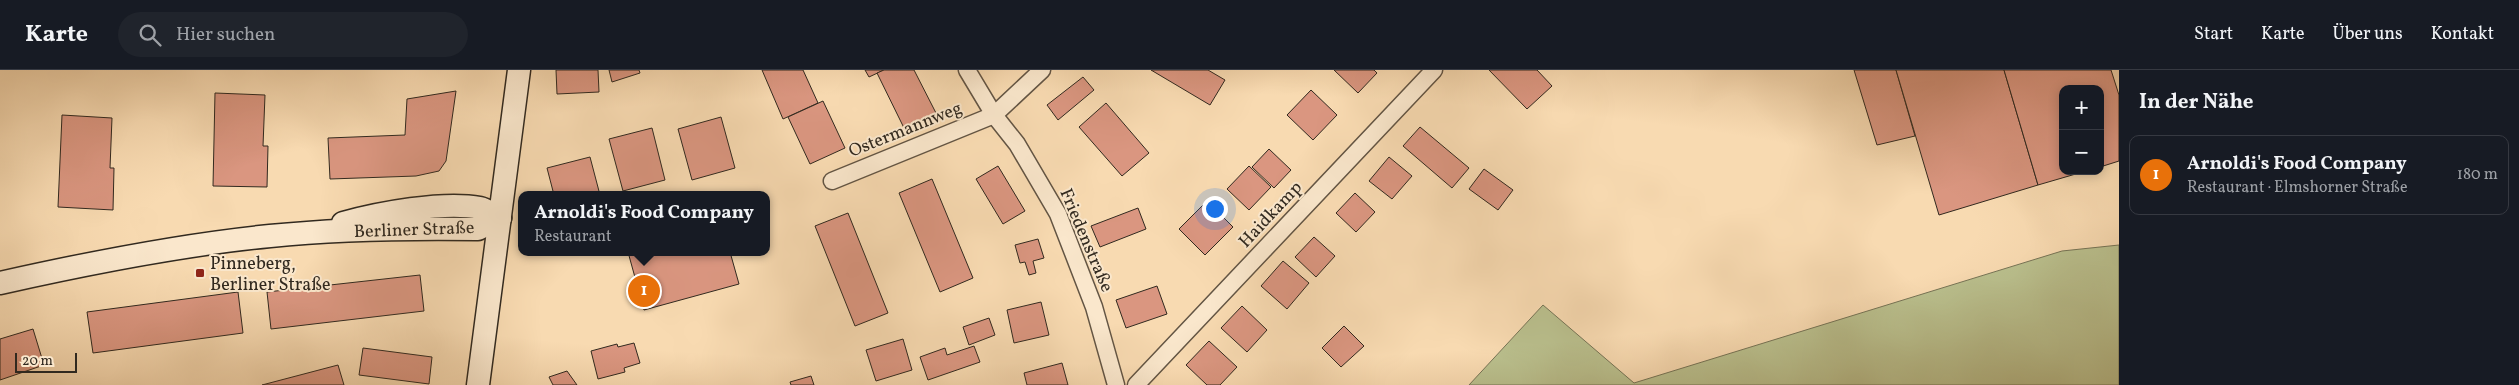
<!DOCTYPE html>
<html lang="de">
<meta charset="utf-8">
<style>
:root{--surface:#171b24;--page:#20242c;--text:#f1f3f6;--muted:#9ea1a6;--line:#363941;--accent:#ea580c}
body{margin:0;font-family:Vollkorn,serif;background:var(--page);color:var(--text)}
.controls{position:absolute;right:15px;top:15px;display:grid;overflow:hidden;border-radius:10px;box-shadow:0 2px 12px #0003}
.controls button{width:45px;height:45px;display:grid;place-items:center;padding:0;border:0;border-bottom:1px solid var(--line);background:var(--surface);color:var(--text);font:25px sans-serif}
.scale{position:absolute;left:15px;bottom:12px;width:62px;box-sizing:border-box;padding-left:5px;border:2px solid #31291f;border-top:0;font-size:14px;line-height:18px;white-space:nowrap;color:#31291f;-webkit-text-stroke:4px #fae7cc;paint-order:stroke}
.you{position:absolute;left:1214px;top:138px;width:18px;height:18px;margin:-12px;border:4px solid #fff;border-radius:50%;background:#1a73e8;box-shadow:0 0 0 8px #1a73e833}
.badge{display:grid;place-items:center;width:32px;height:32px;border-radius:50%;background:var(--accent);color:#fff;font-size:16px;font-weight:700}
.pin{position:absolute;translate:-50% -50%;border:2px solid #fff;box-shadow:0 1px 5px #0006}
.popup{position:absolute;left:518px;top:121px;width:252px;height:65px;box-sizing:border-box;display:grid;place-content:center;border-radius:10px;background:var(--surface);filter:drop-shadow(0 1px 4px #0005);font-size:16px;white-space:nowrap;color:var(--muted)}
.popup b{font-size:19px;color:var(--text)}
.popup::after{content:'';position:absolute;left:50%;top:100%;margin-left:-10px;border:10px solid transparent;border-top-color:var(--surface)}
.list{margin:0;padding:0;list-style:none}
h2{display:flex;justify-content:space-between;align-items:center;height:65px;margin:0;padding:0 20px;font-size:21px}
h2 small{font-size:16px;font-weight:400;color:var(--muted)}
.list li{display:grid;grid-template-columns:32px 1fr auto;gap:15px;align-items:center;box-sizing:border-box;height:80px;margin:0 10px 10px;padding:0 10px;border:1px solid var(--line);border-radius:10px}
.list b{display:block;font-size:19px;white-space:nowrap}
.list p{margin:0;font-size:16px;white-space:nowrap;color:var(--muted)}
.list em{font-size:16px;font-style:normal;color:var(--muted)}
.icon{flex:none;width:28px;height:28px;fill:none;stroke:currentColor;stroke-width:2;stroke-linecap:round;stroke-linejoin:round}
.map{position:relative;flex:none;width:2119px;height:315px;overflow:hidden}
header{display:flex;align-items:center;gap:30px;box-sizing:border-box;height:70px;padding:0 25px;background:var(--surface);border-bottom:1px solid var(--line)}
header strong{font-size:24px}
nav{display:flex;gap:28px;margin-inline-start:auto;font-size:18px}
.search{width:350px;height:45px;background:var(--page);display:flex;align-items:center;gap:12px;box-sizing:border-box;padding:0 18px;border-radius:28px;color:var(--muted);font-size:19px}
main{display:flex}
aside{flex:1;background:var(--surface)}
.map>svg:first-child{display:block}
.green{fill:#bac08e;stroke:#767456}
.building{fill:#da9680;stroke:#31291f}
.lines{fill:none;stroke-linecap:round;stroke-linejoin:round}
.street-casing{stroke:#635544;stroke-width:19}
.secondary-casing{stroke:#31291f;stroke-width:25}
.street{stroke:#fae7cc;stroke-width:16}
.secondary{stroke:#fae7cc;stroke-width:22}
.poi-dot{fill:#8f2418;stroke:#fae7cc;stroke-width:2}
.labels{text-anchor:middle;stroke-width:4;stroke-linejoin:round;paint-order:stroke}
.street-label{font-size:18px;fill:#31291f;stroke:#fae7cc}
.poi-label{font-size:18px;fill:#31291f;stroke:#fae7cc;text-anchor:start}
</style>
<header>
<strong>Karte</strong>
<div class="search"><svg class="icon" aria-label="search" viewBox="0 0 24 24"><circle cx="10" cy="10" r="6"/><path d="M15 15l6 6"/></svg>Hier suchen</div>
<nav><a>Start</a><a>Karte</a><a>Über uns</a><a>Kontakt</a></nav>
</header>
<main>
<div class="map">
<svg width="2119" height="315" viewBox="0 0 2119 315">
<rect width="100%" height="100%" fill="#f8dab1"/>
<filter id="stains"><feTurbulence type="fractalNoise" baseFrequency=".004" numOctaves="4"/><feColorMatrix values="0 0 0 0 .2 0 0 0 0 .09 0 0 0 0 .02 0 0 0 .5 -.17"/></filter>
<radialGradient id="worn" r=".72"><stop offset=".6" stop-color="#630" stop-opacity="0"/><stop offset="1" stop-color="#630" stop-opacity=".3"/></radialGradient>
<polygon class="green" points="2119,175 2119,315 1469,315 1543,235 1634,313 2062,181"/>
<g class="building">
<polygon points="556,0 598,0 599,22 557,24"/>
<polygon points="609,0 639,0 640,3 612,12"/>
<polygon points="762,0 803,0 818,33 783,49"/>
<polygon points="865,0 884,0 869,7"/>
<polygon points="884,0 914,0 936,43 904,58 877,3"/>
<polygon points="1151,0 1208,0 1225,10 1210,35"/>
<polygon points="1334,0 1374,0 1377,3 1358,23"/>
<polygon points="1489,0 1537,0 1552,16 1527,39"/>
<polygon points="1854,0 1896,0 1915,66 1877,75"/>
<polygon points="1896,0 2004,0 2038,115 1939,145"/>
<polygon points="2004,0 2111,0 2119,25 2119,91 2100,97 2100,19 2063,19 2063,101 2086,101 2038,115"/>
<polygon points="1083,7 1094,20 1058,50 1047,35"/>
<polygon points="1311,20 1337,45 1313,70 1287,45"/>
<polygon points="456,21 446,91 439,101 416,106 330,109 328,68 405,65 407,29"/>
<polygon points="215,23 265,25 263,76 268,76 267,117 213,116"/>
<polygon points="823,31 845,78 810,94 788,47"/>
<polygon points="1106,33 1149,83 1122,106 1079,57"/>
<polygon points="62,45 112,48 110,98 114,98 113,140 58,137"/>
<polygon points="721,47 735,98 692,110 678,59"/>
<polygon points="1420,57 1469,98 1452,118 1403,76"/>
<polygon points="652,58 665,110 623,121 609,69"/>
<polygon points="1269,79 1291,100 1274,118 1252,97"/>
<polygon points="590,87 600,125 554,125 547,98"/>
<polygon points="1389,87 1412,106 1392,129 1369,111"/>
<polygon points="998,96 1025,141 1003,154 976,109"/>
<polygon points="1249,96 1271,117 1249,140 1227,119"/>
<polygon points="1484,99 1513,120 1498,140 1469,119"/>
<polygon points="932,109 973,208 940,222 899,123"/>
<polygon points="1355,123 1375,142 1356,162 1336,143"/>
<polygon points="1207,131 1233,157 1205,185 1179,159"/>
<polygon points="1138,138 1146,159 1100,177 1091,156"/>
<polygon points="848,143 888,243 855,256 815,156"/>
<polygon points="1314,167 1335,186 1316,207 1295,187"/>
<polygon points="1038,169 1044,188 1033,191 1036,203 1029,205 1025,192 1020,193 1015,175"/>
<polygon points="628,182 730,182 739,214 644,240"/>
<polygon points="1283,191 1309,213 1287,239 1261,216"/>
<polygon points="420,205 424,241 271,259 267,222"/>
<polygon points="1157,216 1167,244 1126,258 1116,230"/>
<polygon points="238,222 243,263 93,283 87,242"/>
<polygon points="1041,232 1049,265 1014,273 1007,240"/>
<polygon points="1242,236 1267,260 1247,282 1221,258"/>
<polygon points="989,248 995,265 969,275 963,257"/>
<polygon points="1344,256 1364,276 1341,297 1322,278"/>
<polygon points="33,259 44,295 0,310 0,269"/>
<polygon points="903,269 912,300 876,311 866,280"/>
<polygon points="1209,271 1237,297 1220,315 1207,315 1186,295"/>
<polygon points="634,273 640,293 624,298 625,302 598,309 591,281 617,274 618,277"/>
<polygon points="974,276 980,292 928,310 920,287 945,278 947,285"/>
<polygon points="363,278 432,287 429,314 359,305"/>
<polygon points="1062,293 1068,315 1027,315 1024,303"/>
<polygon points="338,295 344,315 262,315"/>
<polygon points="567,301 577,315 553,315 549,307"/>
<polygon points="811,306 814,315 791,315 790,312"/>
</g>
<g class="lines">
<g class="street-casing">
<g id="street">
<polyline points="967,0 994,45 1017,74 1058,144 1094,237 1116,315"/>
<polyline points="832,111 994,45 1042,0"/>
<polyline points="1136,315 1434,0"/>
</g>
</g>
<g class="secondary-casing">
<g id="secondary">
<path d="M 343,153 C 379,143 443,131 480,138 C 486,139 494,145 500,148"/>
<path d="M 0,213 C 89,193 179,175 270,166 C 339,159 409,158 478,159 L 500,148"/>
<polyline points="478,315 519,0"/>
</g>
</g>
<use href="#street" class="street"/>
<use href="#secondary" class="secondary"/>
</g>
<rect class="poi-dot" x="195" y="198" width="10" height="10" rx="2.5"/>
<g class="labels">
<g class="street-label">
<text transform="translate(905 59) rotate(-22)" y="6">Ostermannweg</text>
<text transform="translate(1270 144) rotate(-47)" y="6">Haidkamp</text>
<text transform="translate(414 159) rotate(-2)" y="6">Berliner Straße</text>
<text transform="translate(1087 170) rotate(67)" y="6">Friedenstraße</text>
</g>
<g class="poi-label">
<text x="210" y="199">Pinneberg,<tspan x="210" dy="21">Berliner Straße</tspan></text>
</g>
</g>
<rect width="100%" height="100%" filter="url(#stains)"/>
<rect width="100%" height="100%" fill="url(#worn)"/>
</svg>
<div class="controls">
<button>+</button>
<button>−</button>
</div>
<div class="scale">20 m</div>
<div class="you"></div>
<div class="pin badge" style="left:644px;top:221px;background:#e8710a">1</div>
<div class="popup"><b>Arnoldi's Food Company</b>Restaurant</div>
</div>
<aside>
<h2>In der Nähe<small></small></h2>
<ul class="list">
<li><span class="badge" style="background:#e8710a">1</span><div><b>Arnoldi's Food Company</b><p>Restaurant · Elmshorner Straße</p></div><em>180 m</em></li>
</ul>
</aside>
</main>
